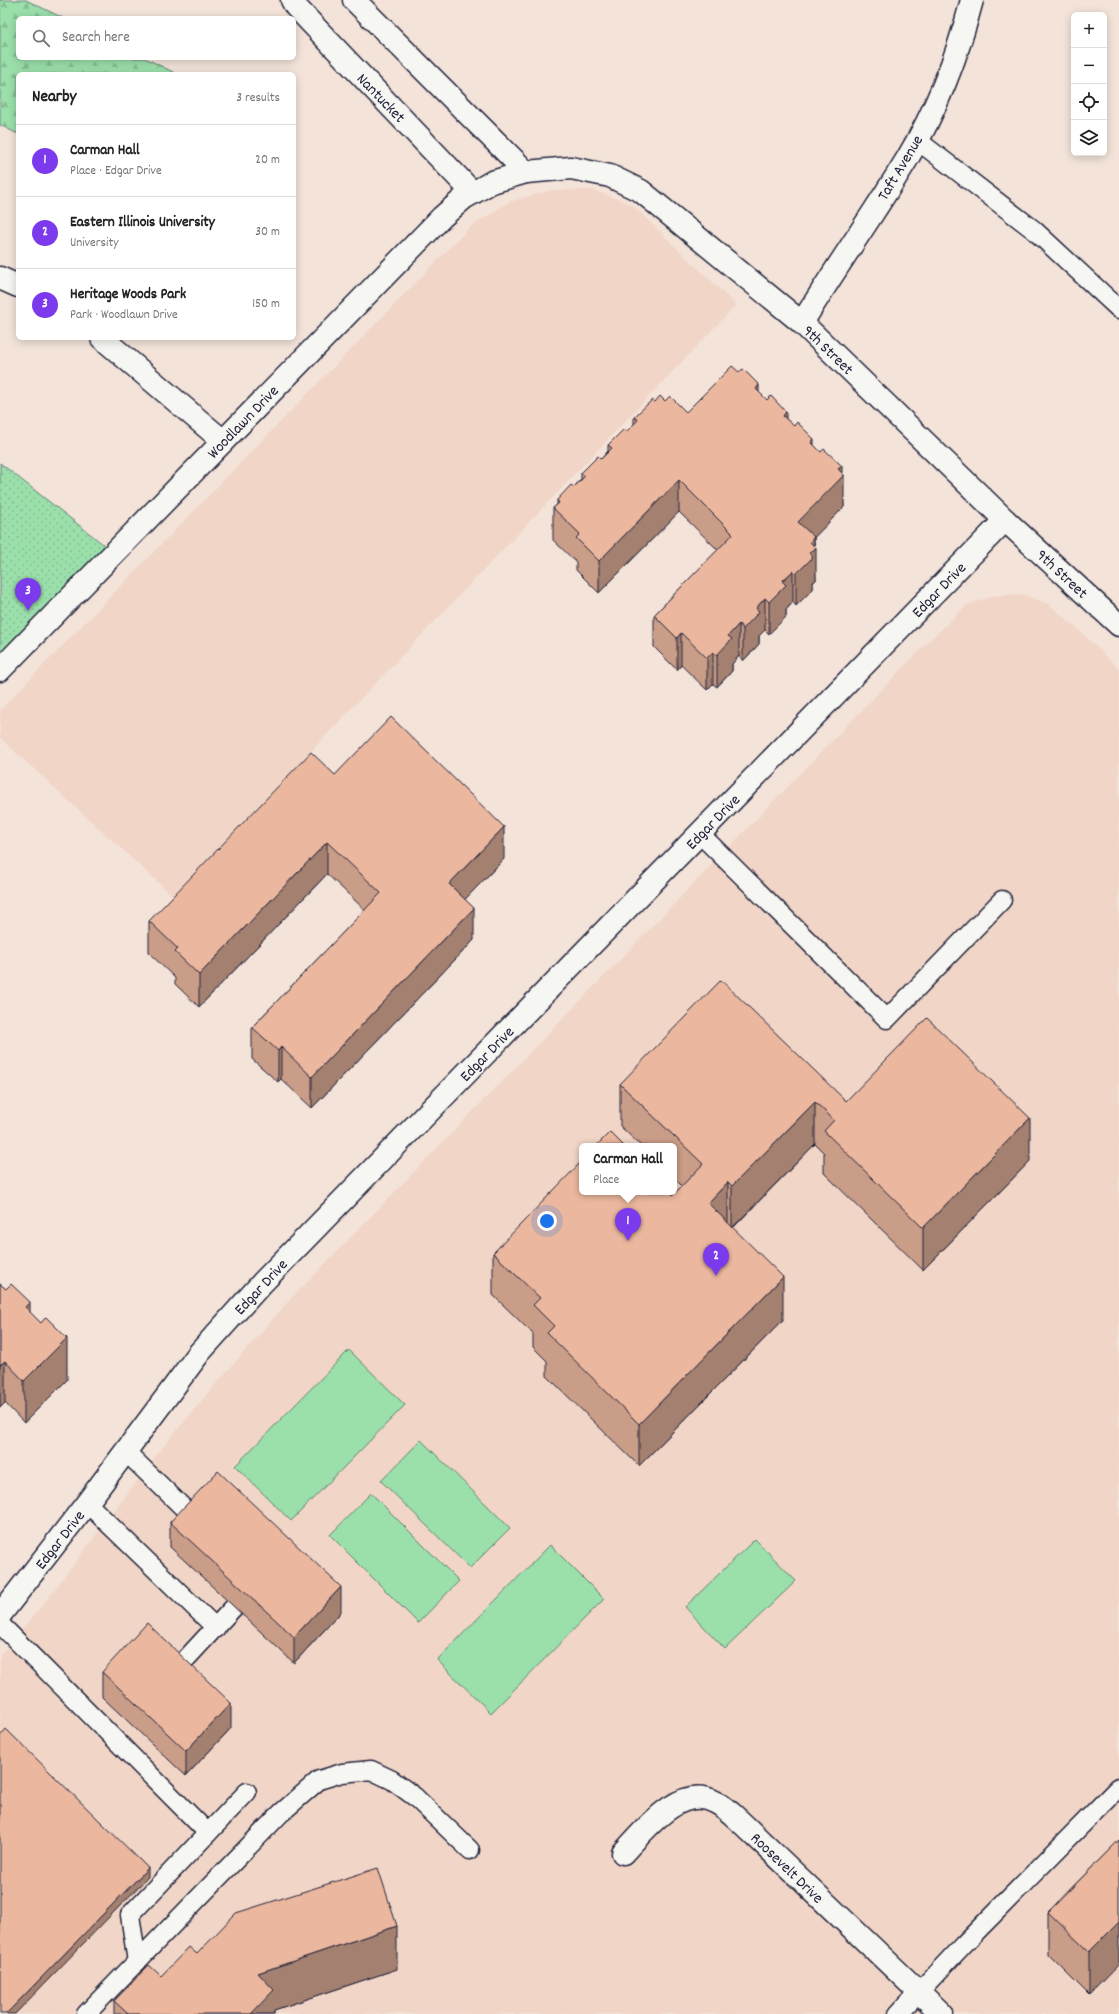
<!DOCTYPE html>
<meta charset="utf-8">
<style>
:root{--surface:#fff;--page:#f2f2f2;--text:#222;--muted:#767676;--line:#e0e0e0;--accent:#7c3aed}
body{margin:0;font-family:Dekko,sans-serif;background:var(--page);color:var(--text)}
.controls{position:absolute;right:12px;top:12px;display:grid;overflow:hidden;border-radius:6px;box-shadow:0 2px 10px #0003}
.controls button{width:36px;height:36px;display:grid;place-items:center;padding:0;border:0;border-bottom:1px solid var(--line);background:var(--surface);color:var(--text);font:20px sans-serif}
.you{position:absolute;left:547px;top:1221px;width:14px;height:14px;margin:-10px;border:3px solid #fff;border-radius:50%;background:#1a73e8;box-shadow:0 0 0 6px #1a73e833}
.badge{display:grid;place-items:center;width:26px;height:26px;border-radius:50%;background:var(--accent);color:#fff;font-size:13px;font-weight:700}
.pin{position:absolute;translate:-50% -33px;filter:drop-shadow(0 1px 2px #0008)}
.pin::after{content:'';position:absolute;top:21px;width:14px;height:12px;background:inherit;clip-path:polygon(0 0,100% 0,50% 100%)}
.popup{position:absolute;left:579px;top:1143px;width:98px;height:52px;box-sizing:border-box;display:grid;place-content:center;border-radius:6px;background:var(--surface);filter:drop-shadow(0 1px 3px #0005);font-size:13px;white-space:nowrap;color:var(--muted)}
.popup b{font-size:15px;color:var(--text)}
.popup::after{content:'';position:absolute;left:50%;top:100%;margin-left:-8px;border:8px solid transparent;border-top-color:var(--surface)}
.list{margin:0;padding:0;list-style:none}
h2{display:flex;justify-content:space-between;align-items:center;height:52px;margin:0;padding:0 16px;font-size:17px}
h2 small{font-size:13px;font-weight:400;color:var(--muted)}
.list li{display:grid;grid-template-columns:26px 1fr auto;gap:12px;align-items:center;box-sizing:border-box;height:72px;padding:0 16px;border-top:1px solid var(--line)}
.list b{display:block;font-size:15px;white-space:nowrap}
.list p{margin:0;font-size:13px;white-space:nowrap;color:var(--muted)}
.list em{font-size:13px;font-style:normal;color:var(--muted)}
.icon{flex:none;width:22px;height:22px;fill:none;stroke:currentColor;stroke-width:2;stroke-linecap:round;stroke-linejoin:round}
.map{position:relative;flex:none;width:1119px;height:2014px;overflow:hidden}
.search{position:absolute;background:var(--surface);box-shadow:0 2px 10px #0003;left:16px;top:16px;width:280px;height:44px;display:flex;align-items:center;gap:10px;box-sizing:border-box;padding:0 14px;border-radius:6px;color:var(--muted);font-size:15px}
.panel{position:absolute;background:var(--surface);box-shadow:0 2px 10px #0003;left:16px;top:72px;width:280px;height:268px;border-radius:6px}
.map>svg:first-child{display:block}
.built{fill:#f1d6c7;fill-rule:evenodd}
.forest{fill:url(#forest-firs);stroke:#5e8073}
.park{fill:url(#park-dots);stroke:#5e8073}
.pitch{fill:#9bdfab;stroke:#5e8073}
.lines{fill:none;stroke-linecap:round;stroke-linejoin:round}
.lane-casing{stroke:#22223b;stroke-width:21}
.street-casing{stroke:#22223b;stroke-width:25}
.lane{stroke:#f6f6f2;stroke-width:18}
.street{stroke:#f6f6f2;stroke-width:22}
.wall{fill:#ca9d88;stroke:#22223b}
.shaded-wall{fill:#a4806f;stroke:#22223b}
.building{fill:#ebb79e;stroke:#22223b}
.labels{text-anchor:middle;stroke-width:3;stroke-linejoin:round;paint-order:stroke}
.street-label{font-size:16px;fill:#22223b;stroke:#f6f6f2}
</style>
<div class="map">
<svg width="1119" height="2014" viewBox="0 0 1119 2014">
<defs>
<pattern id="forest-firs" width="22" height="20" patternUnits="userSpaceOnUse"><rect width="22" height="20" fill="#9bdfab"/><path d="M5 1l3.5 6h-7zM16 11l3.5 6h-7z" fill="#85bf94"/></pattern>
<pattern id="park-dots" width="8" height="8" patternUnits="userSpaceOnUse"><rect width="8" height="8" fill="#9bdfab"/><path d="M2 2h.1M6 6h.1" fill="none" stroke="#85bf94" stroke-width="1.8" stroke-linecap="round"/></pattern>
</defs>
<rect width="100%" height="100%" fill="#f3e3d9"/>
<filter id="ink" filterUnits="userSpaceOnUse"><feTurbulence type="fractalNoise" baseFrequency=".025" numOctaves="2"/><feDisplacementMap in="SourceGraphic" scale="8" xChannelSelector="R" yChannelSelector="G"/><feConvolveMatrix kernelMatrix="1 2 1 2 8 2 1 2 1" color-interpolation-filters="sRGB"/></filter>
<g filter="url(#ink)">
<g class="built">
<polygon points="551,190 593,190 631,204 736,305 173,896 0,738 0,710 469,228 509,202"/>
<path d="M 1022,594 L 1048,604 L 1079,630 L 1119,669 L 1119,2014 L 0,2014 L 0,1655 L 45,1602 L 159,1452 L 208,1393 L 286,1304 L 928,642 L 967,605 L 993,596 ZM 582,1146 L 674,1146 L 674,1192 L 582,1192 Z"/>
</g>
<polygon class="forest" points="0,0 26,0 63,18 18,18 18,58 145,58 177,74 18,74 18,134 0,125"/>
<polygon class="park" points="0,463 113,552 0,670"/>
<g class="pitch">
<polygon points="349,1350 405,1405 291,1521 235,1466"/>
<polygon points="421,1440 510,1528 470,1568 381,1481"/>
<polygon points="371,1493 459,1581 418,1623 330,1535"/>
<polygon points="755,1539 796,1581 725,1649 685,1607"/>
<polygon points="550,1545 604,1599 491,1713 437,1660"/>
</g>
<g class="lines">
<g class="lane-casing">
<g id="lane">
<polyline points="917,140 1034,230 1119,309"/>
<polyline points="700,834 887,1019 1002,900"/>
<polyline points="125,1451 196,1520"/>
<polyline points="87,1503 216,1628"/>
<polyline points="0,1624 208,1833"/>
<polyline points="173,1673 234,1607"/>
<polyline points="137,1962 130,1915 247,1792"/>
<polyline points="86,2014 281,1813 319,1780 342,1773 371,1770 392,1780 415,1797 470,1850"/>
<polyline points="898,2014 964,1944 1119,1787"/>
</g>
</g>
<g class="street-casing">
<g id="street">
<polyline points="292,0 296,7 473,193"/>
<polyline points="354,0 526,172"/>
<polyline points="0,278 18,286"/>
<path d="M 802,323 C 836,267 873,215 907,159 C 936,111 958,54 972,0"/>
<polyline points="102,338 223,441"/>
<polyline points="0,670 442,217 464,198 492,182 526,172 571,168 610,176 641,191 802,323 1005,520 1119,625"/>
<polyline points="0,1615 87,1503 200,1352 262,1283 1005,520"/>
<path d="M 623,1853 C 644,1831 680,1783 715,1802 C 726,1807 735,1817 744,1825 L 942,2014"/>
</g>
</g>
<use href="#lane" class="lane"/>
<use href="#street" class="street"/>
</g>
<g class="wall">
<polygon points="759,393 842,473 844,507 814,537 816,580 813,582 813,589 796,606 793,602 786,610 786,617 769,634 765,630 759,636 759,644 743,661 739,656 732,664 732,671 717,687 713,684 707,690 681,665 677,670 654,647 654,615 718,550 679,512 599,593 576,570 576,562 553,540 553,508 557,505 557,500 574,487 581,479 581,473 601,459 608,451 608,445 627,431 634,424 634,417 655,402 665,401 686,412"/>
<polygon points="335,775 504,859 465,899 474,940 312,1108 281,1079 278,1082 252,1059 252,1027 365,910 327,874 199,1007 175,984 175,978 149,953 149,921"/>
<polygon points="620,1084 846,1101 1030,1161 923,1270 824,1173 824,1153 815,1144 733,1228 783,1320 639,1466 547,1376 547,1361 533,1347 533,1334 493,1295 493,1253 673,1195 682,1186 674,1178 674,1146 641,1146 620,1126"/>
<polygon points="0,1284 30,1312 67,1380 24,1423 5,1403 0,1408"/>
<polygon points="170,1522 341,1612 294,1663 170,1547"/>
<polygon points="102,1672 231,1728 186,1776 102,1697"/>
<polygon points="1119,1840 1089,1995 1048,1954 1048,1912"/>
<polygon points="197,1954 397,1969 274,2010 274,2014 114,2014 114,2001 161,1976"/>
</g>
<g class="shaded-wall">
<polygon points="759,385 759,417 756,389"/>
<polygon points="786,412 786,444 783,416"/>
<polygon points="814,439 814,471 811,442"/>
<polygon points="842,466 842,478 844,475 844,507 798,554 798,522 838,469"/>
<polygon points="679,480 679,512 599,593 599,561"/>
<polygon points="814,537 814,549 816,548 816,580 813,582 813,589 796,606 796,574 810,542"/>
<polygon points="793,571 793,602 786,610 786,617 769,634 769,602 782,581"/>
<polygon points="765,598 765,630 759,636 759,644 743,661 743,629 756,608"/>
<polygon points="739,624 739,656 732,664 732,671 717,687 717,655 728,636"/>
<polygon points="681,633 681,665 677,670 677,638"/>
<polygon points="713,652 713,684 707,690 707,658"/>
<polygon points="504,827 504,859 449,916 449,884"/>
<polygon points="327,842 327,874 199,1007 199,975"/>
<polygon points="474,908 474,940 312,1108 312,1077"/>
<polygon points="281,1047 281,1079 278,1082 278,1051"/>
<polygon points="815,1102 815,1144 732,1228 732,1186"/>
<polygon points="1030,1118 1030,1161 923,1270 923,1228"/>
<polygon points="728,1182 728,1224 708,1203"/>
<polygon points="783,1277 783,1320 639,1466 639,1424"/>
<polygon points="30,1302 30,1344 25,1307"/>
<polygon points="67,1338 67,1380 24,1423 24,1381"/>
<polygon points="5,1361 5,1403 0,1408 0,1366"/>
<polygon points="341,1587 341,1612 294,1663 294,1637"/>
<polygon points="231,1703 231,1728 186,1776 186,1751"/>
<polygon points="148,1868 148,1877 15,2014 6,2014"/>
<polygon points="1119,1922 1119,1964 1089,1995 1089,1952"/>
<polygon points="397,1926 397,1969 274,2010 274,2014 251,2014 258,1973"/>
</g>
<g class="building">
<polygon points="732,366 739,372 743,369 759,385 756,389 767,400 771,396 786,412 783,416 794,426 797,422 814,439 811,442 821,452 824,449 842,466 838,469 844,475 798,522 814,537 810,542 816,548 809,553 813,557 796,574 793,571 782,581 786,585 769,602 765,598 756,608 759,612 743,629 739,624 728,636 732,639 717,655 713,652 707,658 681,633 677,638 654,615 733,534 679,480 599,561 576,538 580,534 553,508 559,503 557,500 571,485 574,487 585,476 581,473 598,456 601,459 612,448 608,445 624,429 627,431 638,420 634,417 652,400 655,402 660,396 665,401 670,396 686,412"/>
<polygon points="391,717 504,827 449,884 474,908 312,1077 281,1047 278,1051 252,1027 381,893 327,842 199,975 175,952 178,949 149,921 311,752 335,775"/>
<polygon points="721,980 846,1101 927,1018 1030,1118 923,1228 824,1131 834,1120 815,1102 732,1186 728,1182 708,1203 783,1277 639,1424 547,1333 554,1326 533,1305 540,1298 493,1253 582,1161 582,1192 671,1192 673,1195 703,1164 620,1084"/>
<polygon points="610,1132 624,1146 596,1146"/>
<polygon points="0,1284 6,1289 11,1284 30,1302 25,1307 41,1323 46,1317 67,1338 24,1381 5,1361 0,1365"/>
<polygon points="218,1471 341,1587 294,1637 170,1522"/>
<polygon points="147,1623 231,1703 186,1751 102,1672"/>
<polygon points="6,1729 148,1868 6,2014 0,2014 0,1736"/>
<polygon points="1119,1840 1119,1922 1089,1952 1048,1912"/>
<polygon points="378,1868 397,1926 258,1973 274,1990 251,2014 128,2014 114,2001 149,1965 161,1976 189,1947 197,1954 236,1913"/>
</g>
</g>
<g class="labels">
<g class="street-label">
<text transform="translate(382 97) rotate(46)" y="6">Nantucket</text>
<text transform="translate(899 167) rotate(-59)" y="6">Taft Avenue</text>
<text transform="translate(829 349) rotate(44)" y="6">9th Street</text>
<text transform="translate(242 421) rotate(-46)" y="6">Woodlawn Drive</text>
<text transform="translate(1063 573) rotate(43)" y="6">9th Street</text>
<text transform="translate(938 589) rotate(-46)" y="6">Edgar Drive</text>
<text transform="translate(712 821) rotate(-46)" y="6">Edgar Drive</text>
<text transform="translate(486 1053) rotate(-46)" y="6">Edgar Drive</text>
<text transform="translate(260 1286) rotate(-47)" y="6">Edgar Drive</text>
<text transform="translate(59 1539) rotate(-52)" y="6">Edgar Drive</text>
<text transform="translate(788 1867) rotate(44)" y="6">Roosevelt Drive</text>
</g>
</g>
</svg>
<div class="controls">
<button>+</button>
<button>−</button>
<button><svg class="icon" aria-label="locate" viewBox="0 0 24 24"><circle cx="12" cy="12" r="6"/><path d="M12 2v4M12 18v4M2 12h4M18 12h4"/></svg></button>
<button><svg class="icon" aria-label="layers" viewBox="0 0 24 24"><path d="M12 4l9 5-9 5-9-5zM3 14l9 5 9-5"/></svg></button>
</div>
<div class="you"></div>
<div class="pin badge" style="left:628px;top:1241px">1</div>
<div class="popup"><b>Carman Hall</b>Place</div>
<div class="pin badge" style="left:716px;top:1276px">2</div>
<div class="pin badge" style="left:28px;top:611px">3</div>
<div class="search"><svg class="icon" aria-label="search" viewBox="0 0 24 24"><circle cx="10" cy="10" r="6"/><path d="M15 15l6 6"/></svg>Search here</div>
<section class="panel">
<h2>Nearby<small>3 results</small></h2>
<ul class="list">
<li><span class="badge">1</span><div><b>Carman Hall</b><p>Place · Edgar Drive</p></div><em>20 m</em></li>
<li><span class="badge">2</span><div><b>Eastern Illinois University</b><p>University</p></div><em>30 m</em></li>
<li><span class="badge">3</span><div><b>Heritage Woods Park</b><p>Park · Woodlawn Drive</p></div><em>150 m</em></li>
</ul>
</section>
</div>
